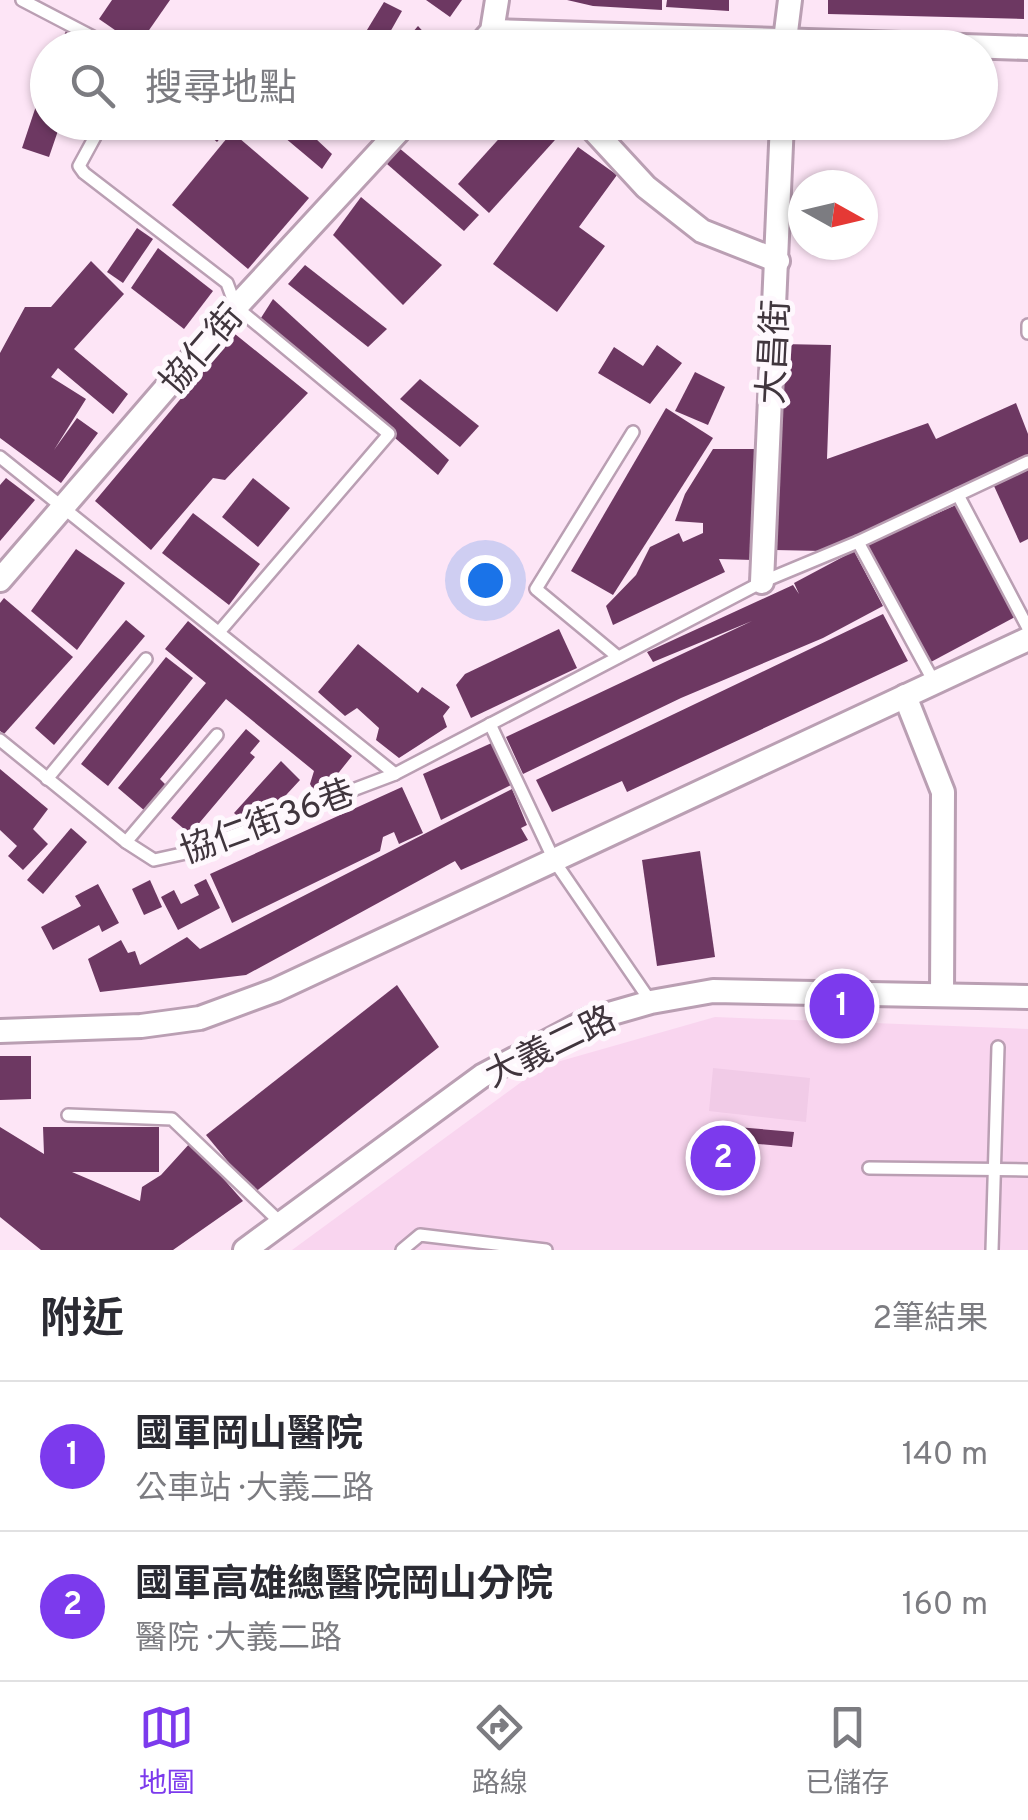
<!DOCTYPE html>
<html lang="zh-TW">
<meta charset="utf-8">
<style>
:root{--surface:#fff;--page:#f7f7f7;--text:#2b2b33;--muted:#7c7c81;--line:#e1e1e2;--accent:#7c3aed}
body{margin:0;font-family:Overpass,"Noto Sans TC",sans-serif;background:var(--page);color:var(--text)}
.compass{position:absolute;left:788px;top:170px;width:90px;height:90px;border-radius:50%;background:var(--surface);box-shadow:0 2px 8px #0004;rotate:98deg}
.you{position:absolute;left:485px;top:580px;width:35px;height:35px;margin:-25px;border:8px solid #fff;border-radius:50%;background:#1a73e8;box-shadow:0 0 0 15px #1a73e833}
.badge{display:grid;place-items:center;width:65px;height:65px;border-radius:50%;background:var(--accent);color:#fff;font-size:32px;font-weight:700}
.pin{position:absolute;translate:-50% -50%;border:5px solid #fff;box-shadow:0 2px 10px #0006}
.list{margin:0;padding:0;list-style:none}
h2{display:flex;justify-content:space-between;align-items:center;height:130px;margin:0;padding:0 40px;font-size:42px}
h2 small{font-size:32px;font-weight:400;color:var(--muted)}
.list li{display:grid;grid-template-columns:65px 1fr auto;gap:30px;align-items:center;box-sizing:border-box;height:150px;padding:0 40px;border-top:2px solid var(--line)}
.list b{display:block;font-size:38px;white-space:nowrap}
.list p{margin:0;font-size:32px;white-space:nowrap;color:var(--muted)}
.list em{font-size:32px;font-style:normal;color:var(--muted)}
.icon{flex:none;width:55px;height:55px;fill:none;stroke:currentColor;stroke-width:2;stroke-linecap:round;stroke-linejoin:round}
.map{position:relative;flex:none;width:1028px;height:1250px;overflow:hidden}
.search{position:absolute;background:var(--surface);box-shadow:0 2px 8px #0004;left:30px;right:30px;top:30px;height:110px;display:flex;align-items:center;gap:25px;box-sizing:border-box;padding:0 35px;border-radius:55px;color:var(--muted);font-size:38px}
.sheet{height:430px;background:var(--surface)}
nav{display:flex;justify-content:space-around;align-items:center;box-sizing:border-box;height:140px;border-top:2px solid var(--line);background:var(--surface);font-size:28px;color:var(--muted)}
nav a{display:grid;justify-items:center;gap:5px}
nav .on{color:var(--accent)}
.map>svg:first-child{display:block}
.built{fill:#f9d5ef}
.green{fill:#f1cbe7}
.building{fill:#6d3862}
.lines{fill:none;stroke-linecap:round;stroke-linejoin:round}
.service-casing{stroke:#ba9fb3;stroke-width:16}
.minor-casing{stroke:#ba9fb3;stroke-width:28}
.service{stroke:#fff;stroke-width:11}
.minor{stroke:#fff;stroke-width:22}
.labels{text-anchor:middle;stroke-width:10;stroke-linejoin:round;paint-order:stroke}
.street-label{font-size:35px;fill:#40353d;stroke:#fef8fd}
</style>
<div class="map">
<svg width="1028" height="1250" viewBox="0 0 1028 1250">
<rect width="100%" height="100%" fill="#fde5f6"/>
<polygon class="built" points="715,1017 1028,1029 1028,1250 292,1250 543,1066"/>
<polygon class="green" points="713,1068 810,1078 806,1122 709,1111"/>
<g class="building">
<polygon points="112,0 170,0 138,46 99,19"/>
<polygon points="426,0 462,0 450,17"/>
<polygon points="567,0 662,0 662,10 593,6"/>
<polygon points="667,0 729,0 729,11 666,7"/>
<polygon points="828,0 1024,0 1024,19 828,14"/>
<polygon points="384,2 402,11 381,48 356,48"/>
<polygon points="418,26 429,38 422,48 399,48"/>
<polygon points="67,29 104,48 58,48"/>
<polygon points="41,91 48,93 48,122 61,122 49,157 22,148"/>
<polygon points="194,122 234,122 217,142"/>
<polygon points="287,122 298,122 332,154 322,169 278,132"/>
<polygon points="514,122 556,122 564,130 489,213 458,184"/>
<polygon points="608,122 656,122 656,129 608,127"/>
<polygon points="232,132 309,198 248,269 172,205"/>
<polygon points="398,147 479,215 464,231 387,164"/>
<polygon points="578,147 617,175 579,227 605,246 557,312 493,264"/>
<polygon points="361,197 442,265 403,305 333,235"/>
<polygon points="137,228 153,239 123,283 107,272"/>
<polygon points="158,248 213,291 184,329 131,288"/>
<polygon points="91,261 124,294 74,349 128,394 113,414 58,368 51,377 86,399 54,450 77,418 98,433 61,483 0,438 0,353 25,307 51,307"/>
<polygon points="305,265 387,329 368,347 288,284"/>
<polygon points="273,299 449,460 438,475 259,321"/>
<polygon points="235,334 308,393 225,480 213,478 151,550 95,501"/>
<polygon points="782,344 831,345 827,459 928,423 936,439 1016,403 1028,434 1028,458 823,551 775,550"/>
<polygon points="657,345 682,363 650,404 598,373 614,347 643,366"/>
<polygon points="695,372 725,387 708,425 675,411"/>
<polygon points="420,379 479,426 460,447 400,399"/>
<polygon points="666,408 713,438 613,595 571,571"/>
<polygon points="713,449 757,449 753,560 719,559 725,572 613,625 606,606 636,575 650,547 679,533 683,542 703,533 703,523 675,521 685,494"/>
<polygon points="1028,470 1028,539 1020,543 994,486"/>
<polygon points="6,478 35,500 0,541 0,485"/>
<polygon points="253,478 290,508 258,547 222,517"/>
<polygon points="956,505 1015,617 929,663 866,545"/>
<polygon points="193,513 260,564 229,605 162,553"/>
<polygon points="76,549 125,583 77,650 31,611"/>
<polygon points="854,551 883,606 823,638 681,698 523,774 506,737 752,621 653,662 647,652 793,585 799,594 794,583"/>
<polygon points="4,598 73,657 4,734 0,731 0,603"/>
<polygon points="883,614 908,661 627,792 622,781 552,812 536,780"/>
<polygon points="126,620 145,636 54,745 35,728"/>
<polygon points="188,621 352,756 324,791 314,791 310,784 314,771 226,699 160,779 166,785 145,811 118,788 206,683 165,649"/>
<polygon points="559,629 577,668 471,718 456,685 465,674"/>
<polygon points="358,644 418,693 422,687 450,707 443,716 447,727 399,758 376,740 379,728 357,708 345,716 318,692"/>
<polygon points="166,657 193,678 108,786 81,764"/>
<polygon points="246,729 260,741 250,753 255,757 190,834 171,818"/>
<polygon points="496,741 515,783 441,820 423,774"/>
<polygon points="281,761 300,780 274,808 268,804 248,825 234,813"/>
<polygon points="0,769 48,809 33,829 48,844 23,870 8,856 17,846 0,830"/>
<polygon points="402,787 423,833 399,844 394,832 383,837 380,851 232,923 210,874"/>
<polygon points="512,789 527,825 521,828 528,840 461,870 455,861 246,975 100,992 88,959 121,940 128,953 135,951 140,965 187,937 200,949"/>
<polygon points="71,828 87,842 43,894 27,880"/>
<polygon points="700,851 715,957 657,966 642,860"/>
<polygon points="206,879 220,908 178,930 161,897 174,890 181,904 199,895 194,885"/>
<polygon points="150,880 162,907 144,915 132,889"/>
<polygon points="98,884 119,923 102,932 99,925 53,950 41,927 81,906 75,896"/>
<polygon points="397,985 439,1047 254,1193 206,1135"/>
<polygon points="0,1056 31,1056 31,1099 0,1100"/>
<polygon points="0,1127 44,1154 43,1127 159,1127 159,1172 72,1172 140,1201 142,1187 161,1175 191,1142 243,1201 173,1250 41,1250 0,1217"/>
<polygon points="737,1127 794,1132 792,1147 736,1142"/>
</g>
<g class="lines">
<g class="service-casing">
<g id="service">
<polyline points="22,0 114,48"/>
<polyline points="103,122 79,166 84,173 227,283 236,307 389,434 220,631"/>
<polyline points="1028,333 1028,325"/>
<polyline points="0,457 395,774"/>
<polyline points="958,495 1028,628"/>
<polyline points="858,542 934,682"/>
<polyline points="618,657 536,589 633,432"/>
<polyline points="490,724 555,862 651,1002"/>
<polyline points="0,740 126,842 154,860 186,853 395,774 762,582 858,542 1028,462"/>
<polyline points="47,779 146,659"/>
<polyline points="126,842 217,735"/>
<polyline points="68,1115 172,1119 281,1223"/>
<polyline points="869,1168 1028,1170"/>
<polyline points="402,1250 420,1235 546,1250"/>
<polyline points="992,1250 998,1047"/>
</g>
</g>
<g class="minor-casing">
<g id="minor">
<polyline points="492,31 1028,48"/>
<polyline points="477,48 492,31 497,0"/>
<polyline points="784,48 790,0"/>
<polyline points="586,122 646,187 702,231 778,261"/>
<polyline points="0,580 236,307 407,122"/>
<polyline points="762,582 782,122"/>
<polyline points="905,696 943,792 942,995"/>
<polyline points="0,1031 141,1026 200,1018 276,990 1028,639"/>
<polyline points="245,1250 482,1076 588,1020 651,1002 713,991 1028,997"/>
</g>
</g>
<use href="#service" class="service"/>
<use href="#minor" class="minor"/>
</g>
<g class="labels">
<g class="street-label">
<text transform="translate(201 349) rotate(-49)" y="12">協仁街</text>
<text transform="translate(773 352) rotate(-87)" y="12">大昌街</text>
<text transform="translate(267 821) rotate(-20)" y="12">協仁街36巷</text>
<text transform="translate(550 1046) rotate(-26)" y="12">大義二路</text>
</g>
</g>
</svg>
<svg class="compass" viewBox="-18 -18 36 36"><path d="M0-13l5 13h-10z" fill="#e53935"/><path d="M0 13l5-13h-10z" fill="#7c7c81"/></svg>
<div class="you"></div>
<div class="pin badge" style="left:842px;top:1006px">1</div>
<div class="pin badge" style="left:723px;top:1158px">2</div>
<div class="search"><svg class="icon" aria-label="search" viewBox="0 0 24 24"><circle cx="10" cy="10" r="6"/><path d="M15 15l6 6"/></svg>搜尋地點</div>
</div>
<section class="sheet">
<h2>附近<small>2筆結果</small></h2>
<ul class="list">
<li><span class="badge">1</span><div><b>國軍岡山醫院</b><p>公車站 · 大義二路</p></div><em>140 m</em></li>
<li><span class="badge">2</span><div><b>國軍高雄總醫院岡山分院</b><p>醫院 · 大義二路</p></div><em>160 m</em></li>
</ul>
</section>
<nav>
<a class="on"><svg class="icon" aria-label="map" viewBox="0 0 24 24"><path d="M3 6l6-2 6 2 6-2v14l-6 2-6-2-6 2zM9 4v14M15 6v14"/></svg>地圖</a>
<a><svg class="icon" aria-label="directions" viewBox="0 0 24 24"><path d="M12 3l9 9-9 9-9-9zM9 14v-3h6M13 9l2 2-2 2"/></svg>路線</a>
<a><svg class="icon" aria-label="saved" viewBox="0 0 24 24"><path d="M7 4h10v16l-5-4-5 4z"/></svg>已儲存</a>
</nav>
